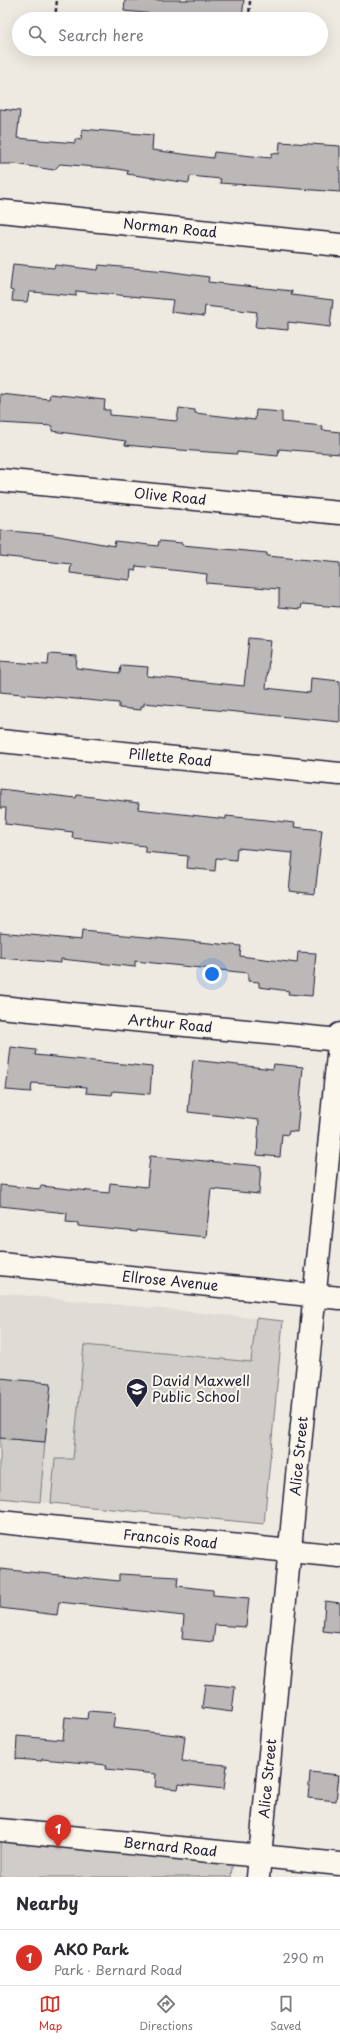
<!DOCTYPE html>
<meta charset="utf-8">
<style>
:root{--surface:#fff;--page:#f2f2f3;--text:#2b2b33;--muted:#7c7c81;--line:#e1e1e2;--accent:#d93025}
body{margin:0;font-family:"Playpen Sans",sans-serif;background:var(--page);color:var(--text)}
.you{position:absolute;left:212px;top:974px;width:14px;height:14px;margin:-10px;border:3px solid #fff;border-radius:50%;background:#1a73e8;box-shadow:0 0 0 6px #1a73e833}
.badge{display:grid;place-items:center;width:26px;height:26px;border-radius:50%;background:var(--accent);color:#fff;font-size:13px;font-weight:700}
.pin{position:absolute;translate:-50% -33px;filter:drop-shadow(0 1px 2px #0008)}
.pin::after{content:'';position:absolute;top:21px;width:14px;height:12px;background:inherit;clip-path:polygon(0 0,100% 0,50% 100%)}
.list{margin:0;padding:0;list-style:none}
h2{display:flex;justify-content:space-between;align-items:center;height:52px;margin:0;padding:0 16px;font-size:17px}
h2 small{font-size:13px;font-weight:400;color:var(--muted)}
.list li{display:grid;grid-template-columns:26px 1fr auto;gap:12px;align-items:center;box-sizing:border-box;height:56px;padding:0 16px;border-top:1px solid var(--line)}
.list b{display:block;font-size:15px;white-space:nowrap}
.list p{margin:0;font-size:13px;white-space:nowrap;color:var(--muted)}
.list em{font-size:13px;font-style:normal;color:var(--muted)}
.icon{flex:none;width:22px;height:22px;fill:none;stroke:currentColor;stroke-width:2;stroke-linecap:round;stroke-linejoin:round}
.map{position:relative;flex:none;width:340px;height:1877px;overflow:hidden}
.search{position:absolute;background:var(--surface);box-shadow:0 4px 16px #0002;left:12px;right:12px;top:12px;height:44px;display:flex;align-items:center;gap:10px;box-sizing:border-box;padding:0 14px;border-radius:22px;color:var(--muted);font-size:15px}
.sheet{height:108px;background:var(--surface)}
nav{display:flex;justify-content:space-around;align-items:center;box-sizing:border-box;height:56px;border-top:1px solid var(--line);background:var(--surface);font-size:11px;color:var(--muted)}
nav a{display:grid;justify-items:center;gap:2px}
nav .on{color:var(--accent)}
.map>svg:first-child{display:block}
.built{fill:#dfdbd5}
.green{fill:#d0cdc9;stroke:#797882}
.building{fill:#bcb8b8;stroke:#22223b}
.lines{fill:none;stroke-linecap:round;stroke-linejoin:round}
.minor-casing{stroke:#22223b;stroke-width:25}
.path{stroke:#22223b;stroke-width:2.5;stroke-dasharray:4 3;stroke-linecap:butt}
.minor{stroke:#fbf7ec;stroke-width:22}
.labels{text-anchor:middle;stroke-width:4;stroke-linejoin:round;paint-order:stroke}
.street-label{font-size:14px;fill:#22223b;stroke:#fbf7ec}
.poi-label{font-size:14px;fill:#22223b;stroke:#fbf7ec;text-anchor:start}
</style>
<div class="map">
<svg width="340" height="1877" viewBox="0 0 340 1877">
<rect width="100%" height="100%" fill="#eeeae2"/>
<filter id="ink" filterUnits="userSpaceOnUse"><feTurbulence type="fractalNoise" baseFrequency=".025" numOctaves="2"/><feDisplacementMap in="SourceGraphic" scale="8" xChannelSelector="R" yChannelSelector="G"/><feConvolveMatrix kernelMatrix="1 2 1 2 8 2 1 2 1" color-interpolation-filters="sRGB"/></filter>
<g filter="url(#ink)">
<polygon class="built" points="0,1293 283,1321 264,1524 0,1498"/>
<g class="green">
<polygon points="256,1318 283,1321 264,1524 51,1503 55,1459 73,1459 84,1345 251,1362"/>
<polygon points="0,1438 45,1442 40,1502 0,1498"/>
<polygon points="0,1837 233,1860 231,1877 0,1877"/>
</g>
<g class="building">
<polygon points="125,0 244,0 242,19 154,18 155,14 124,11"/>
<polygon points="0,109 20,111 17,138 75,143 75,139 81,140 82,129 129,133 153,135 152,150 213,158 214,152 271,158 272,153 279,154 280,142 340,146 340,192 220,183 221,179 190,176 189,183 127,174 128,171 118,169 60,164 54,170 15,164 0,164"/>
<polygon points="13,264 54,268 55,265 98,270 99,265 166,271 209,277 208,282 292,291 291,295 333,300 330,327 288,322 288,330 255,327 257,312 205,306 204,316 171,312 173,300 76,291 76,296 33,292 29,292 27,302 12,301 13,291 10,290"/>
<polygon points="0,394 49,399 50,394 105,400 104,410 110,410 110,415 177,421 179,408 195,410 195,413 255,420 256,410 282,412 282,422 323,426 322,430 340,432 340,454 279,449 278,456 237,452 237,454 180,450 125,445 126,441 52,431 53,426 0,423"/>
<polygon points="0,530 53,535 114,546 115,541 158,546 159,541 182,543 182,545 267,553 267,556 340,563 340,607 302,604 301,609 279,607 279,589 206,583 207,574 190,572 136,566 135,571 131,570 130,580 70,573 71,564 0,556"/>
<polygon points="249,638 271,640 266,688 310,693 311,678 340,681 340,722 144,703 144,706 141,706 141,710 119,708 119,703 0,692 0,661 48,665 49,654 77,656 76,668 120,673 121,665 148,667 147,676 244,686"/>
<polygon points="0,789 76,798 77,795 139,803 138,809 226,819 226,816 276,821 295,823 294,827 322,830 315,894 289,891 293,853 237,848 236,860 216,858 215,871 187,868 188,856 145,852 145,846 72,838 73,832 5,824 6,808 0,808"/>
<polygon points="82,931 241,946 240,956 297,963 298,952 316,953 312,996 288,994 289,991 259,987 259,982 248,981 248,973 135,961 135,967 61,959 61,963 0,958 0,932 81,940"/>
<polygon points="11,1047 36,1050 35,1055 152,1067 150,1094 113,1091 112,1095 86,1093 87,1087 32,1083 31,1092 6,1090"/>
<polygon points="193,1060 273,1069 274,1064 303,1067 297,1132 289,1131 288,1135 282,1134 280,1157 257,1155 259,1120 188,1112"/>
<polygon points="150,1156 261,1166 259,1194 211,1189 206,1237 137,1230 137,1232 78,1226 78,1223 66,1222 67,1213 0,1206 0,1185 40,1189 41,1186 109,1193 110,1183 147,1187"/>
<polygon points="0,1378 51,1383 45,1442 0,1438"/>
<polygon points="0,1569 119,1581 119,1574 178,1577 177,1586 213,1590 213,1595 249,1598 246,1627 215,1625 213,1642 182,1639 184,1616 59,1602 57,1615 0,1608"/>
<polygon points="325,1601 340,1603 340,1633 323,1631"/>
<polygon points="205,1684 235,1687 232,1712 202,1708"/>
<polygon points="88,1711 115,1713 113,1728 185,1736 182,1761 227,1765 224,1789 179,1784 178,1789 155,1787 156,1774 106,1769 107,1765 42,1759 42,1761 16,1759 17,1736 63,1740 65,1717 87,1719"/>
<polygon points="310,1772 339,1775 336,1801 308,1798"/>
</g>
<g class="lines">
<g class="minor-casing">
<g id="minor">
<path id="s1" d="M 0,211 L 340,245"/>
<path id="s2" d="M 0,480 L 340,513"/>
<path id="s3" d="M 0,741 L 340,774"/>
<path id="s4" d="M 0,1007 L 340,1040"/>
<path id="s5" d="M 0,1264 L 340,1298"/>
<path id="s6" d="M 0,1522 L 340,1556"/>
<path id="s7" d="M 0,1830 L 340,1864"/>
<path id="s8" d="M 258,1877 L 340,1034"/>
</g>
</g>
<g class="path">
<polyline points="55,19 57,0"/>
<polyline points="249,19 250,0"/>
<polyline points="243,49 302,54"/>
</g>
<use href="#minor" class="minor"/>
</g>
</g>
<defs>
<g id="school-pin" transform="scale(1.15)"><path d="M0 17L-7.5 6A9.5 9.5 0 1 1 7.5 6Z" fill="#22223b" stroke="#fbf7ec"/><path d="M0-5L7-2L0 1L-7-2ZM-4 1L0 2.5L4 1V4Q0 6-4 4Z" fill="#fff"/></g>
</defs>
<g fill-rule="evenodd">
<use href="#school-pin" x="137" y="1389"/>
</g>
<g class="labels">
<g class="street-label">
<text dy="5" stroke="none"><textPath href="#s1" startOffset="171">Norman Road</textPath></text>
<text dy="5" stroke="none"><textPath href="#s2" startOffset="171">Olive Road</textPath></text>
<text dy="5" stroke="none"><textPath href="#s3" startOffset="171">Pillette Road</textPath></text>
<text dy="5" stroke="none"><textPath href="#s4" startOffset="171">Arthur Road</textPath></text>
<text dy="5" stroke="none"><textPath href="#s5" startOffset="171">Ellrose Avenue</textPath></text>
<text dy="5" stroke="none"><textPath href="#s8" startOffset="423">Alice Street</textPath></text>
<text dy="5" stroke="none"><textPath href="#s6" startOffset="171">Francois Road</textPath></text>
<text dy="5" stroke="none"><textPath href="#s8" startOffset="99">Alice Street</textPath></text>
<text dy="5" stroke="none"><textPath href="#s7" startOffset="171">Bernard Road</textPath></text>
</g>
<g class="poi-label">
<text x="152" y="1386">David Maxwell<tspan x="152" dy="16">Public School</tspan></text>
</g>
</g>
</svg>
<div class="you"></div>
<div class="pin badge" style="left:58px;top:1848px">1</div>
<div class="search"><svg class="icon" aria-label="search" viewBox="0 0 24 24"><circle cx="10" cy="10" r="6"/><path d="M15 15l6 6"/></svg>Search here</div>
</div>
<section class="sheet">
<h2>Nearby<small></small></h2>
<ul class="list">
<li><span class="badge">1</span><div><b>AKO Park</b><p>Park · Bernard Road</p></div><em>290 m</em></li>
</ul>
</section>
<nav>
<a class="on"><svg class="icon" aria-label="map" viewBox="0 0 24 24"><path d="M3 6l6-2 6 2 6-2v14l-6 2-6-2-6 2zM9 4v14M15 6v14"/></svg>Map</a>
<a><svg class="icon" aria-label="directions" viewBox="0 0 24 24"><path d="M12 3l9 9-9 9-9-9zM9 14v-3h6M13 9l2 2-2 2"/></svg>Directions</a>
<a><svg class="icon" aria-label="saved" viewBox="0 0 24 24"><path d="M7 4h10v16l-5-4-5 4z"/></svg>Saved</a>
</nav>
